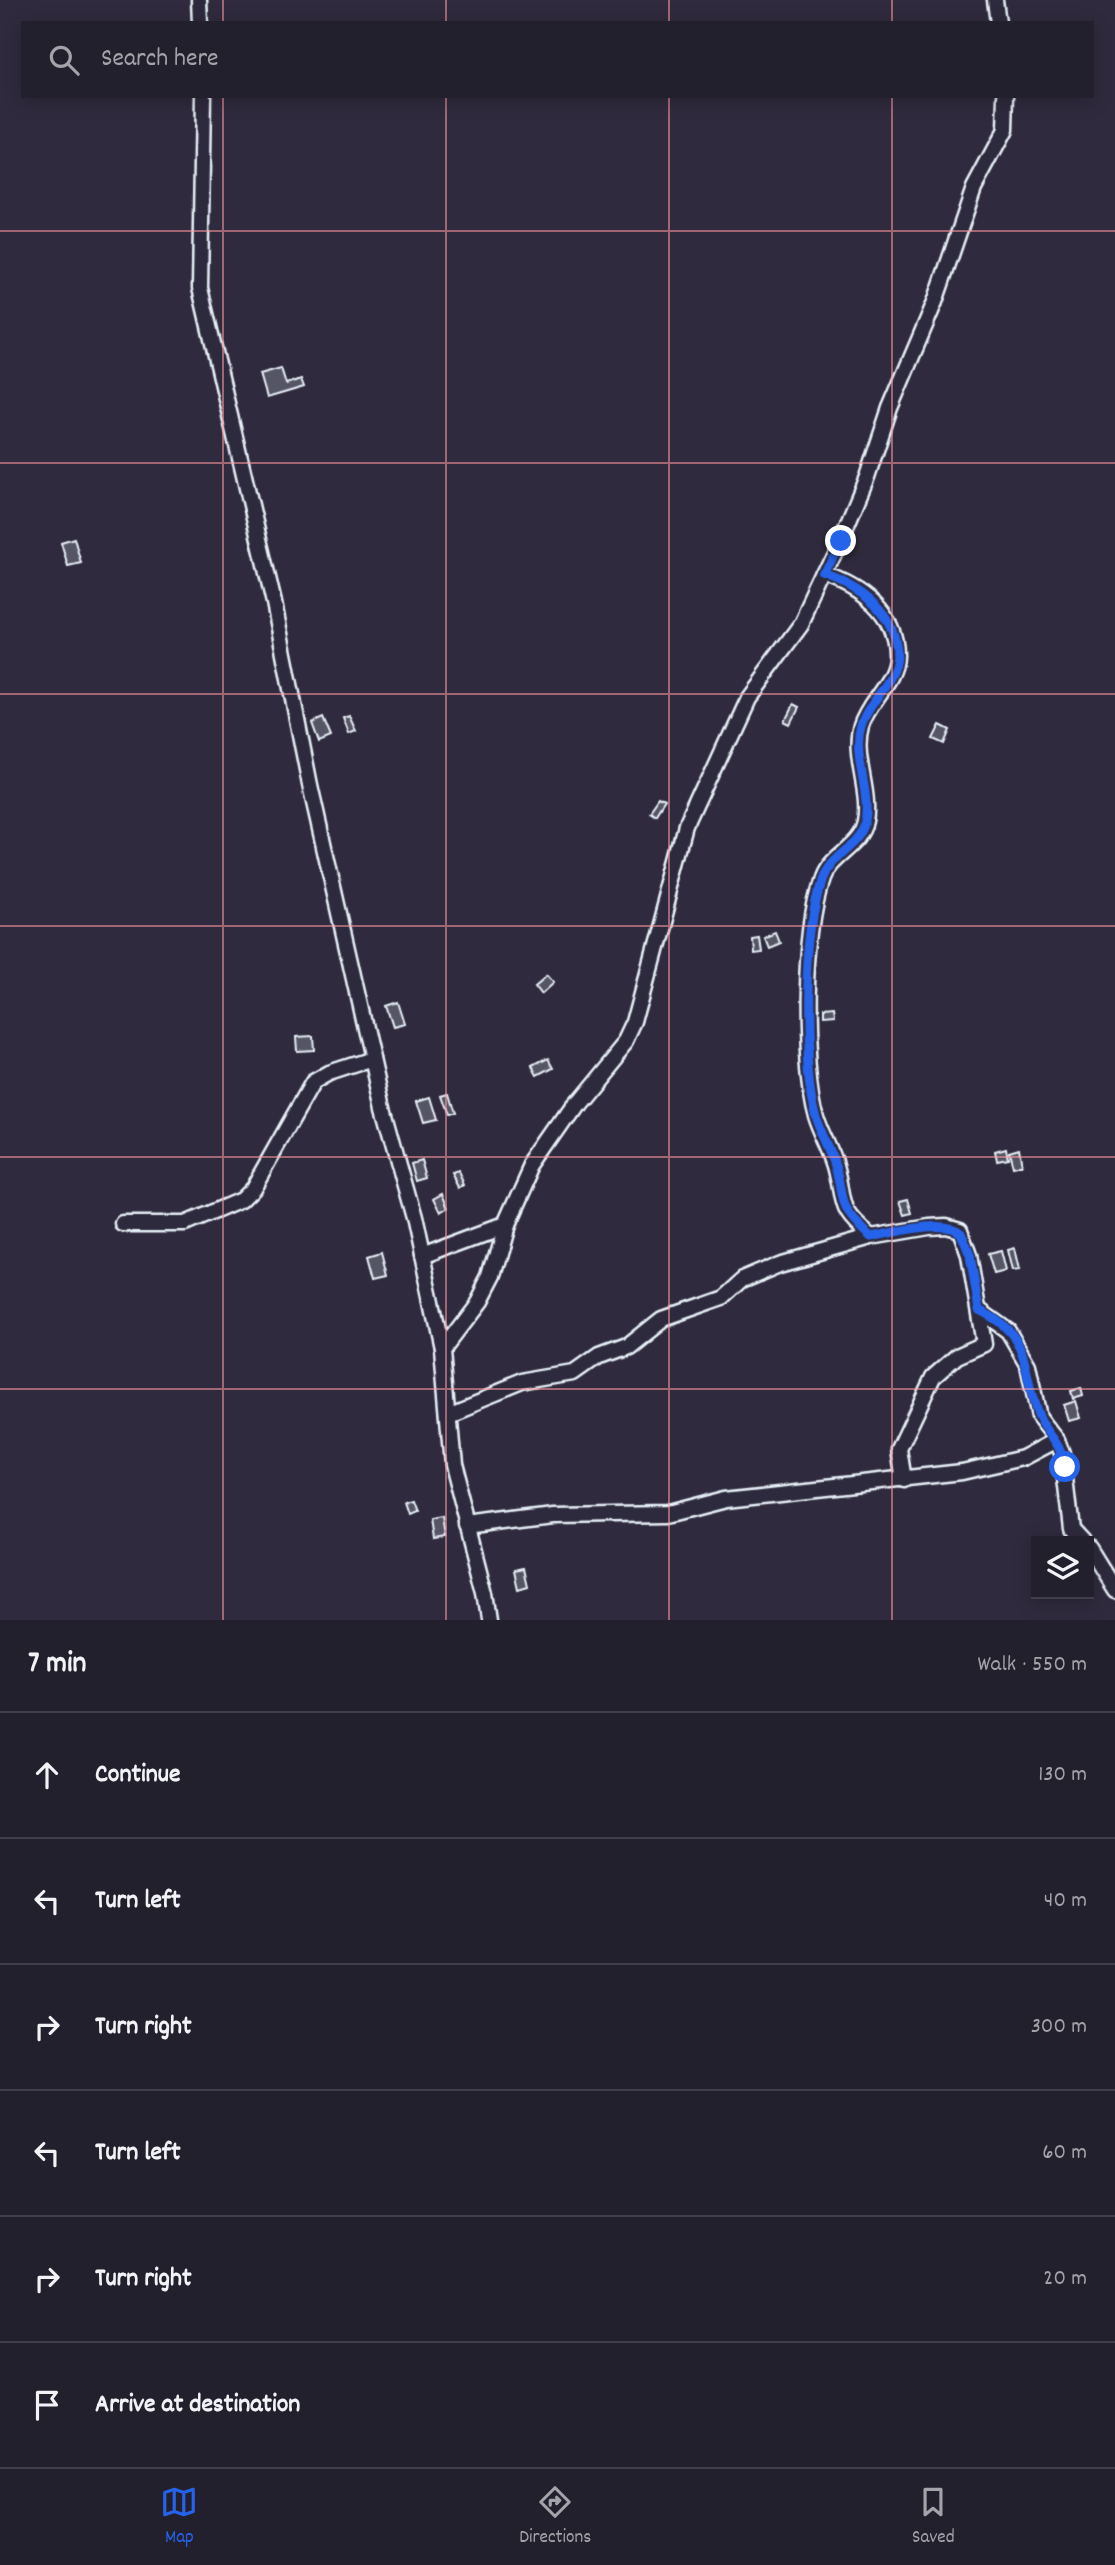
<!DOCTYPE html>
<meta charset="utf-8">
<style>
:root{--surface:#23202e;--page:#2b2836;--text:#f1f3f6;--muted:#a3a3aa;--line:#403e4a;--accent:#2563eb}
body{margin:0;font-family:Dekko,sans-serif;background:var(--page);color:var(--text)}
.controls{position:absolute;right:21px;bottom:21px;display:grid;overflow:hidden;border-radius:0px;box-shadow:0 4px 18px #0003}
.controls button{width:63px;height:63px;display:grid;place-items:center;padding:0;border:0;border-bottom:2px solid var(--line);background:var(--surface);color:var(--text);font:35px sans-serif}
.stop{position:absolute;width:21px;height:21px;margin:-16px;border:5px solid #2563eb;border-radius:50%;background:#fff}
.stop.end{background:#2563eb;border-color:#fff;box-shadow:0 2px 7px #0008}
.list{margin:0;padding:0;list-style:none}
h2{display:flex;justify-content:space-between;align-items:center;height:91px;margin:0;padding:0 28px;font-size:30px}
h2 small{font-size:23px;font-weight:400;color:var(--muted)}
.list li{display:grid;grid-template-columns:46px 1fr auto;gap:21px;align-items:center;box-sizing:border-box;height:126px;padding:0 28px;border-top:2px solid var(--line)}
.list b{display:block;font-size:26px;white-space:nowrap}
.list em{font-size:23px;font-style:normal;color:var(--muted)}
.icon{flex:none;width:38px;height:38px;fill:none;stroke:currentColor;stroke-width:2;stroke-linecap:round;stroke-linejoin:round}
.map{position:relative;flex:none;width:1115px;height:1620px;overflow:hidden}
.search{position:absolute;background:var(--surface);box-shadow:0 4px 18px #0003;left:21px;right:21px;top:21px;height:77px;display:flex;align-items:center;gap:18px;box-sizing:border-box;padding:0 24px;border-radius:0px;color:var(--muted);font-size:26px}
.sheet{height:847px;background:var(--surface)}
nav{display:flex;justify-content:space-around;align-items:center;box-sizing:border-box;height:98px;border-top:2px solid var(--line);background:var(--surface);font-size:19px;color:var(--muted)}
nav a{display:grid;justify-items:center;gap:4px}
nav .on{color:var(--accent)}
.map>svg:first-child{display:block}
.building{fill:#575565;stroke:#e8f1f8;stroke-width:2}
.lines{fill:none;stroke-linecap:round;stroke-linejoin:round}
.street-casing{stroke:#e8f1f8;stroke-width:19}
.street{stroke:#2f2a3d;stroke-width:14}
.route{stroke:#2563eb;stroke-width:9}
.grid{fill:none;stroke:#ff9aa2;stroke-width:2;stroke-opacity:0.55}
</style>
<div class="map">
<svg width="1115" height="1620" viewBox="0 0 1115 1620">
<rect width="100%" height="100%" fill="#2f2a3d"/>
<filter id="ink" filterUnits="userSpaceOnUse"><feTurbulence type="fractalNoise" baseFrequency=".0143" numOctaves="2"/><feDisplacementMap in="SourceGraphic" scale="14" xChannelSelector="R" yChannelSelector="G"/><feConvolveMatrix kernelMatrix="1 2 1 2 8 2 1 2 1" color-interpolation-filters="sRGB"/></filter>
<g filter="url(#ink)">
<g class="building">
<polygon points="281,368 286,384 301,379 304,387 267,398 260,374"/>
<polygon points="74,538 81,563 68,566 61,542"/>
<polygon points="793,704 799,707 791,723 785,720"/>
<polygon points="349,716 356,731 349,734 343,718"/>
<polygon points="323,718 331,737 319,742 312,723"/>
<polygon points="940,725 950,730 944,744 933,739"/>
<polygon points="658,801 664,804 655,818 649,814"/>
<polygon points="775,931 779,941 767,946 763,936"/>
<polygon points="757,935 759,949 751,950 750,936"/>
<polygon points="546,974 553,982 541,993 534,984"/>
<polygon points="398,1002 405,1024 393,1027 386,1006"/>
<polygon points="832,1014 833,1021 820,1022 820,1015"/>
<polygon points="313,1036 314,1050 297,1051 296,1037"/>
<polygon points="548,1060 553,1069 538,1077 533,1068"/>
<polygon points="447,1093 453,1113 447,1115 440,1095"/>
<polygon points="429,1097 436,1120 423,1123 416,1101"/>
<polygon points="1006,1148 1008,1158 997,1160 995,1151"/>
<polygon points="1019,1148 1022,1165 1013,1167 1009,1151"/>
<polygon points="422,1160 427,1178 417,1181 412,1163"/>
<polygon points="459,1173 465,1185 460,1188 453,1175"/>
<polygon points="443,1194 449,1208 441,1213 434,1199"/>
<polygon points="908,1199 912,1213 905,1215 900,1201"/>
<polygon points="1015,1248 1020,1270 1013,1271 1008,1250"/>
<polygon points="1001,1251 1006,1271 994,1274 988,1254"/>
<polygon points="382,1252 388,1275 375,1278 369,1256"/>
<polygon points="1081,1388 1083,1396 1073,1399 1071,1391"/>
<polygon points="1076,1401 1081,1418 1069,1421 1064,1405"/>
<polygon points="411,1500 415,1511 408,1514 404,1502"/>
<polygon points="442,1518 445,1537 433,1539 430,1520"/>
<polygon points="526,1567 530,1584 520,1587 516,1569"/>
</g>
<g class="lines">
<g class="street-casing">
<g id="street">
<polyline points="199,0 200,23"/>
<polyline points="995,0 998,23"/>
<polyline points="203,96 200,288 274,603 310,785 358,997 383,1107 414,1218 442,1348 452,1465 485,1593 489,1620"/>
<path d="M 824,575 C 860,587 897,612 896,656 C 896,681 868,702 861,726 C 852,757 871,790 865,821 C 860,847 829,855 821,879 C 802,931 801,1062 816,1115 C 821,1132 831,1148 836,1165 C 847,1205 835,1207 871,1237"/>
<polyline points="123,1224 185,1224 241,1200 253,1188 313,1082 329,1073 372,1059"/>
<polyline points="422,1256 505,1225"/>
<polyline points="979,1310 1008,1331 1028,1365 1039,1417 1057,1440 1062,1453 1071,1529 1082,1541"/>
<polyline points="442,1348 477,1302 490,1277 505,1225 532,1165 575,1103 626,1041 635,1022 687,828 747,697 801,624 840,541 867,477 890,408 935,302 974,188 1005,130 1006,96"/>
<polyline points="448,1413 522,1383 575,1374 599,1357 626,1347 661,1319 721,1298 742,1279 780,1263 871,1237 929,1227 946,1226 960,1230 969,1255 984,1344 957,1356 933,1377 899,1449 904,1480"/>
<polyline points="467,1526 553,1515 668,1513 726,1498 962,1472 1023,1458 1057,1440"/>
<polyline points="1089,1548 1115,1590"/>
</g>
</g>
<use href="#street" class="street"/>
</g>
</g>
<g class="lines" filter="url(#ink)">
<path class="route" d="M 841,541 L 824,575 C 860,587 897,613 897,656 C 896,681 868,702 861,726 C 852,757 871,790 865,821 C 860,847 829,855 821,879 C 802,932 801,1061 816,1115 C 821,1132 831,1148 836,1165 C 847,1205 835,1206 871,1237 C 892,1233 945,1218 961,1233 L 970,1255 L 979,1310 C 1035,1337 1020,1369 1038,1414 C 1047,1436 1060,1439 1065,1467"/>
</g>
<path class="grid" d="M 223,0 L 223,23M 446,0 L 446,23M 669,0 L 669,23M 892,0 L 892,23M 223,96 L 223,1620M 446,96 L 446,1620M 669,96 L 669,1620M 892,96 L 892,1620M 0,231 L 1115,231M 0,463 L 1115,463M 0,694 L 1115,694M 0,926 L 1115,926M 0,1157 L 1115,1157M 0,1389 L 1115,1389"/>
</svg>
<div class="controls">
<button><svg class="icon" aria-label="layers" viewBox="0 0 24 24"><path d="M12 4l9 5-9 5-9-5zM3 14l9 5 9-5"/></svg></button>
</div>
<div class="stop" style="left:1065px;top:1467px"></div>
<div class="stop end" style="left:841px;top:541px"></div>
<div class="search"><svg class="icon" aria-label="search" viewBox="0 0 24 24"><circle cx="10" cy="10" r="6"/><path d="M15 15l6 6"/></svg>Search here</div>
</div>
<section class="sheet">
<h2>7 min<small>Walk · 550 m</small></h2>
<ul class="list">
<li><svg class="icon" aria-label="ahead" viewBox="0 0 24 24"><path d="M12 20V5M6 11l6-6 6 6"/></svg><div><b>Continue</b></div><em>130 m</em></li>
<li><svg class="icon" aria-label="left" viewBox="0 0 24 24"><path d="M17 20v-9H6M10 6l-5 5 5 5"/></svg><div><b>Turn left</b></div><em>40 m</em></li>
<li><svg class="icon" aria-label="right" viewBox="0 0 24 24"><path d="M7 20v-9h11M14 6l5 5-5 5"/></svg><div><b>Turn right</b></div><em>300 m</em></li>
<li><svg class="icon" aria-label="left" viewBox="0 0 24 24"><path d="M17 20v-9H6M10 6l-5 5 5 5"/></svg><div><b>Turn left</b></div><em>60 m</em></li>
<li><svg class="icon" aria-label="right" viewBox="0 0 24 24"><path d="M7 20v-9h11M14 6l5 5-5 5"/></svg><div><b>Turn right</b></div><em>20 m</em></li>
<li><svg class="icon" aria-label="arrive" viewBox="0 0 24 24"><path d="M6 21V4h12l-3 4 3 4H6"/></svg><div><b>Arrive at destination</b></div></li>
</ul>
</section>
<nav>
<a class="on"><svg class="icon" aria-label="map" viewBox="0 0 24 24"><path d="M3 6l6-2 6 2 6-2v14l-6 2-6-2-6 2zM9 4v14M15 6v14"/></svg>Map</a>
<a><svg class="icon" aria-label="directions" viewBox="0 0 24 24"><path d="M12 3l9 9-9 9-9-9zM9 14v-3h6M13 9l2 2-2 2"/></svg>Directions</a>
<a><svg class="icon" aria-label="saved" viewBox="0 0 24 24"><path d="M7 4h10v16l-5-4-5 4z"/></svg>Saved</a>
</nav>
